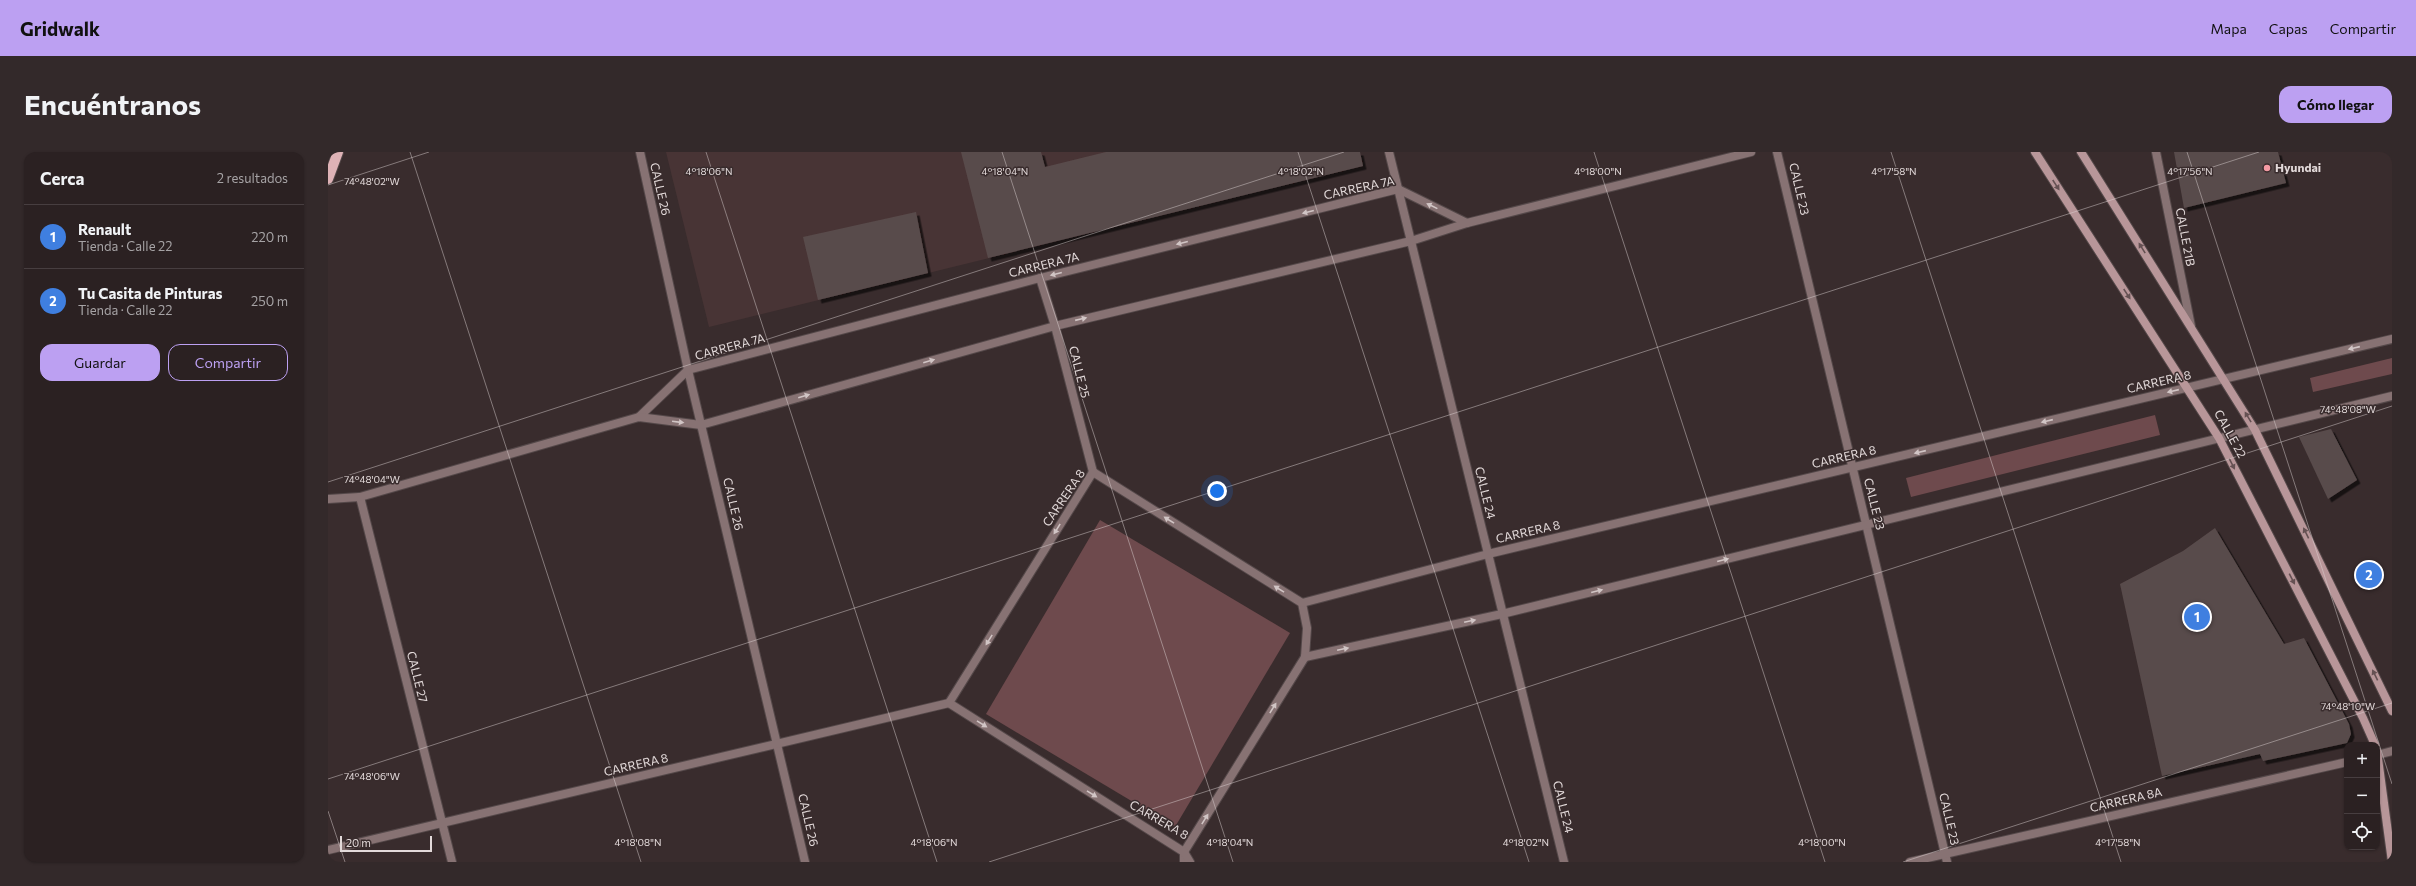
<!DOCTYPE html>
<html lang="es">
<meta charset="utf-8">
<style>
:root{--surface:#2b2122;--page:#33292a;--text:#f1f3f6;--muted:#a6a3a5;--line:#473e40;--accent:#bca0f2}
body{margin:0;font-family:Commissioner,sans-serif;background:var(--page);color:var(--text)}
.controls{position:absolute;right:12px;bottom:12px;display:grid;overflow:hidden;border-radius:8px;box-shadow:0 1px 3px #0004}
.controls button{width:36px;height:36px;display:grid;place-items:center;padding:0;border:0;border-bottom:1px solid var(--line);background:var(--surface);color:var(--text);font:20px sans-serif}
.scale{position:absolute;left:12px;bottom:10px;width:92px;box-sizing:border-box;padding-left:4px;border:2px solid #e3dada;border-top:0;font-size:11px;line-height:14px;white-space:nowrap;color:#e3dada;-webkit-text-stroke:3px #392c2d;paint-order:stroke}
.you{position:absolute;left:889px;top:339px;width:14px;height:14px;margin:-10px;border:3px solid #fff;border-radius:50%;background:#1a73e8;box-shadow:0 0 0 6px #1a73e833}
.badge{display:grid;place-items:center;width:26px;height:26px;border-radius:50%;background:var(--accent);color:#fff;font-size:13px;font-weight:700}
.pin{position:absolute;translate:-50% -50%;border:2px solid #fff;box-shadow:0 1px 4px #0006}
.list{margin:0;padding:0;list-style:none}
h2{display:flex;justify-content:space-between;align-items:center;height:52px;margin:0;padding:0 16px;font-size:17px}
h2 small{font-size:13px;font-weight:400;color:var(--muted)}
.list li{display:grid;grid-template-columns:26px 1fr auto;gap:12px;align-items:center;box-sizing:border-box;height:64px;padding:0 16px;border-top:1px solid var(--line)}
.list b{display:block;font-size:15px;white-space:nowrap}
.list p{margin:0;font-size:13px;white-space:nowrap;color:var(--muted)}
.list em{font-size:13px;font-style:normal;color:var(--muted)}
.actions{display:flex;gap:8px;padding:12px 16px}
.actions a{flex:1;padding:9px 0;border:1px solid var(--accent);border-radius:12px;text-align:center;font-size:14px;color:var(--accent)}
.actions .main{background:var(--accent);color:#111}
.icon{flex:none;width:22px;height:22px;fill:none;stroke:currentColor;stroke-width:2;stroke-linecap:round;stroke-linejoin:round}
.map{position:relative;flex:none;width:2064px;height:710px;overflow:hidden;border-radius:12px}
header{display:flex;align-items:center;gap:24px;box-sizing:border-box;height:56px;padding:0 20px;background:var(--accent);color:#111}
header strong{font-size:19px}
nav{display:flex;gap:22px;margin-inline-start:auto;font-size:14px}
.intro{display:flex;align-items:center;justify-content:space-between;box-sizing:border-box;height:96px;padding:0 24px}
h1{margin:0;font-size:28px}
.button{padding:10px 18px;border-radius:12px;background:var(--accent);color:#111;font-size:14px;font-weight:700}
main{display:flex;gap:24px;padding:0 24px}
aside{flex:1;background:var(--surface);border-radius:12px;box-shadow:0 1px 3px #0004}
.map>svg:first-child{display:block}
.built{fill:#483435}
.green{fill:#6e4a4d}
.building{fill:#594b4b;filter:url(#shadow)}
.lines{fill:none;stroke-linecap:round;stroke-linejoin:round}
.street-casing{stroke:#544849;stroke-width:10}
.secondary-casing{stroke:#544849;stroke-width:10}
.primary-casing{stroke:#544849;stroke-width:12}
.street{stroke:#877273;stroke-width:8}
.secondary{stroke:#b89699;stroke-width:8}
.primary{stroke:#deb2b6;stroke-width:10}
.oneway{fill:#655153}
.oneway2{fill:#d1c5c5}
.ticks{fill:none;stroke:#e3dada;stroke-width:1;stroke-opacity:0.45}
.poi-dot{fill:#f49aa3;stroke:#392c2d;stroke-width:1.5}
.labels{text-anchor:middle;stroke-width:3;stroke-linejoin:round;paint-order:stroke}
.poi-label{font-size:12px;font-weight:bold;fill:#e3dada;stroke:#392c2d;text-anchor:start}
.street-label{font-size:12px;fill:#e3dada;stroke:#392c2d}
.ticks-label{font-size:10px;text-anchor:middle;fill:#e3dada;stroke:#392c2d;stroke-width:3;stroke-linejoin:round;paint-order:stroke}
</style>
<header>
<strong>Gridwalk</strong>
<nav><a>Mapa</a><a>Capas</a><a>Compartir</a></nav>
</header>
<div class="intro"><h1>Encuéntranos</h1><a class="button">Cómo llegar</a></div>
<main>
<aside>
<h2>Cerca<small>2 resultados</small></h2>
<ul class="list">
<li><span class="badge" style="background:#3f7fe0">1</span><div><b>Renault</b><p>Tienda · Calle 22</p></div><em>220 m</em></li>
<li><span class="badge" style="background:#3f7fe0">2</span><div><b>Tu Casita de Pinturas</b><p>Tienda · Calle 22</p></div><em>250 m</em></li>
</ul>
<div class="actions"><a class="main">Guardar</a><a>Compartir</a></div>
</aside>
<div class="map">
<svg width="2064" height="710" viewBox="0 0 2064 710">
<defs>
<filter id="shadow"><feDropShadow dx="3.5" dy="3.5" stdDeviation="0" flood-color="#0009"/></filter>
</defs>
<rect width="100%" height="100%" fill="#392c2d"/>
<polygon class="built" points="338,0 1031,0 1035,14 381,175"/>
<g class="green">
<polygon points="2064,206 2064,222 1985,240 1982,226"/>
<polygon points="1827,263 1832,283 1583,345 1578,326"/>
<polygon points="772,368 962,481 847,675 658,562"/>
</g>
<g class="building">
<polygon points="633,0 713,0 717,15 778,0 1032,0 1035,14 660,106"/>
<polygon points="1846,0 1950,0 1958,31 1856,56"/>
<polygon points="588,60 600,121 490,148 475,85"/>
<polygon points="2003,277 2029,328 2000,347 1971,285"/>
<polygon points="1887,376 1956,492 1976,486 2021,572 2023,582 2019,591 1935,609 1932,602 1834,624 1792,432 1855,399"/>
</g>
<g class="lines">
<g class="street-casing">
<g id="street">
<polyline points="312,0 360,218 477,710"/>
<polyline points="1061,0 1236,710"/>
<polyline points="1449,0 1619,710"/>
<polyline points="1828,0 1863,174"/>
<polyline points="712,126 727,174 765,320"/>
<polyline points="311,265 360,218 712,126 1070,37 1139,71"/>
<polyline points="765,320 974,451 979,476 977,505 856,700 856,710"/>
<polyline points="32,345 124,710"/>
<polyline points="0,347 32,345 311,265 373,273 727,174 1083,89 1139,71 1423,0"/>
<polyline points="974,451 1160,402 2064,187"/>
<polyline points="977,505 1174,462 2064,244"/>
<polyline points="621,551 856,700 862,710"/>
<polyline points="2049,603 2064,599"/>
<polyline points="0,698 621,551 765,320"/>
<polyline points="1582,710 2019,610"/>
</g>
</g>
<g class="secondary-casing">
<g id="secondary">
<polyline points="1707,0 1891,286 2035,566 2047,593"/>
<polyline points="1753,0 1927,278 2064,559"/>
<polyline points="2049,599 2064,710"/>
</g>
</g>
<g class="primary-casing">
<polyline id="primary" points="0,27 10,0"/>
</g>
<use href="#street" class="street"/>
<use href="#secondary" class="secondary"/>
<use href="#primary" class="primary"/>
</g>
<defs><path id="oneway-solid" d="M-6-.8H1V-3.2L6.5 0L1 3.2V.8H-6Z"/></defs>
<g class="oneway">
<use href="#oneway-solid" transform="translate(1728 33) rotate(57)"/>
<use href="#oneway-solid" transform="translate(1814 96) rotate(-122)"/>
<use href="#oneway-solid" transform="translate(1799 142) rotate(57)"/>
<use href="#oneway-solid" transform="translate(1920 265) rotate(-121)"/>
<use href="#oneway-solid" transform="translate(1904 312) rotate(63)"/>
<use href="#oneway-solid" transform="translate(1978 381) rotate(-116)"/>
<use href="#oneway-solid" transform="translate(1964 427) rotate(63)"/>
<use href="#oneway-solid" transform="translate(2047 523) rotate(-116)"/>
</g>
<g class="oneway2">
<use href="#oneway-solid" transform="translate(1104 54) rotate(-154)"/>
<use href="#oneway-solid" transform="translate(980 60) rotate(166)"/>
<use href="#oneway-solid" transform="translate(854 91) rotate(166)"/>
<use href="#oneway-solid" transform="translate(728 122) rotate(166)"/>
<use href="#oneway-solid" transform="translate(753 167) rotate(-13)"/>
<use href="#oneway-solid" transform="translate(2026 196) rotate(167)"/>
<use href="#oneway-solid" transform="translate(601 209) rotate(-16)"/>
<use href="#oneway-solid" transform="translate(1845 239) rotate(167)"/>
<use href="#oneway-solid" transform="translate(476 244) rotate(-16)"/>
<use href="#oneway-solid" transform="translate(1719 269) rotate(167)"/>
<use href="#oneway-solid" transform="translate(350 270) rotate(7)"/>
<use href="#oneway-solid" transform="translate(1592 300) rotate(167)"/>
<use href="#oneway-solid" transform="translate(841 368) rotate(-148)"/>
<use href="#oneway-solid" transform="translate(729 377) rotate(122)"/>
<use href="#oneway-solid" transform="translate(1395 408) rotate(-14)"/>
<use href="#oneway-solid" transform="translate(951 437) rotate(-148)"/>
<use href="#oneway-solid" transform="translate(1269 439) rotate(-14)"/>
<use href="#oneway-solid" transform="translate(1142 469) rotate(-12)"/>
<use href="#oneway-solid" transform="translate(661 488) rotate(122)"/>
<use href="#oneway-solid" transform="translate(1015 497) rotate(-12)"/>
<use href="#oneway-solid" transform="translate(945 556) rotate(-58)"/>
<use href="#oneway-solid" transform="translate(654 572) rotate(32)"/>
<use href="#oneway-solid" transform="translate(764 642) rotate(32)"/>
<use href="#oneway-solid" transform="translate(877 667) rotate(-58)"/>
</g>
<path class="ticks" d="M 82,0 L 313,710M 378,0 L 609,710M 674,0 L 905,710M 970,0 L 1201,710M 1266,0 L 1497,710M 1563,0 L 1793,710M 1859,0 L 2064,632M 0,33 L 101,0M 0,330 L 1016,0M 0,627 L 1931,0M 0,659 L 17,710M 661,710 L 2064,254M 1575,710 L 2064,551"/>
<circle class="poi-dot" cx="1939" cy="16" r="4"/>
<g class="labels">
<g class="poi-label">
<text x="1947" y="20">Hyundai</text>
</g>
<g class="street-label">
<text transform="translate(1031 36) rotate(-12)" y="4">CARRERA 7A</text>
<text transform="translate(332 37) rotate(77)" y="4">CALLE 26</text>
<text transform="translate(1471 37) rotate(77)" y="4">CALLE 23</text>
<text transform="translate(1857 85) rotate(79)" y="4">CALLE 21B</text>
<text transform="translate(716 113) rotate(-14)" y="4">CARRERA 7A</text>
<text transform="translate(402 195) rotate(-15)" y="4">CARRERA 7A</text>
<text transform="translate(751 220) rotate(76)" y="4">CALLE 25</text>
<text transform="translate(1831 230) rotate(-13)" y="4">CARRERA 8</text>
<text transform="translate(1902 282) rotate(61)" y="4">CALLE 22</text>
<text transform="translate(1516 305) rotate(-13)" y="4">CARRERA 8</text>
<text transform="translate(1157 341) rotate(76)" y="4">CALLE 24</text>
<text transform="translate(736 346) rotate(-56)" y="4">CARRERA 8</text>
<text transform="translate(405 352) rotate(77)" y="4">CALLE 26</text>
<text transform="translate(1546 352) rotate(76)" y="4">CALLE 23</text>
<text transform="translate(1200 380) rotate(-13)" y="4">CARRERA 8</text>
<text transform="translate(89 525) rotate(76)" y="4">CALLE 27</text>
<text transform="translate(308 613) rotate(-13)" y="4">CARRERA 8</text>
<text transform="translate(1798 648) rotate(-13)" y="4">CARRERA 8A</text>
<text transform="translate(1235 655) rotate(76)" y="4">CALLE 24</text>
<text transform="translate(1621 667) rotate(77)" y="4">CALLE 23</text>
<text transform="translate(480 668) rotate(77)" y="4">CALLE 26</text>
<text transform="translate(831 668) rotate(30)" y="4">CARRERA 8</text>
</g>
</g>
<g class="ticks-label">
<text x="381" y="23">4°18'06"N</text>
<text x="677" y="23">4°18'04"N</text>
<text x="973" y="23">4°18'02"N</text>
<text x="1270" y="23">4°18'00"N</text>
<text x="1566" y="23">4°17'58"N</text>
<text x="1862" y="23">4°17'56"N</text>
<text x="44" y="33">74°48'02"W</text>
<text x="2020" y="261">74°48'08"W</text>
<text x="44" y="331">74°48'04"W</text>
<text x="2020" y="558">74°48'10"W</text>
<text x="44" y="628">74°48'06"W</text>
<text x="310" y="694">4°18'08"N</text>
<text x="606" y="694">4°18'06"N</text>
<text x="902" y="694">4°18'04"N</text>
<text x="1198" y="694">4°18'02"N</text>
<text x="1494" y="694">4°18'00"N</text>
<text x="1790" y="694">4°17'58"N</text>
</g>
</svg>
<div class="controls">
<button>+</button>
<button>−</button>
<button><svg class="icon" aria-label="locate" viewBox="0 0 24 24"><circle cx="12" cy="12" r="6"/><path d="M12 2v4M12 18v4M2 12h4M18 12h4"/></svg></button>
</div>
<div class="scale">20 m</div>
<div class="you"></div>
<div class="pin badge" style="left:1869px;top:465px;background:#3f7fe0">1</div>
<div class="pin badge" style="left:2041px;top:423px;background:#3f7fe0">2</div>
</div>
</main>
